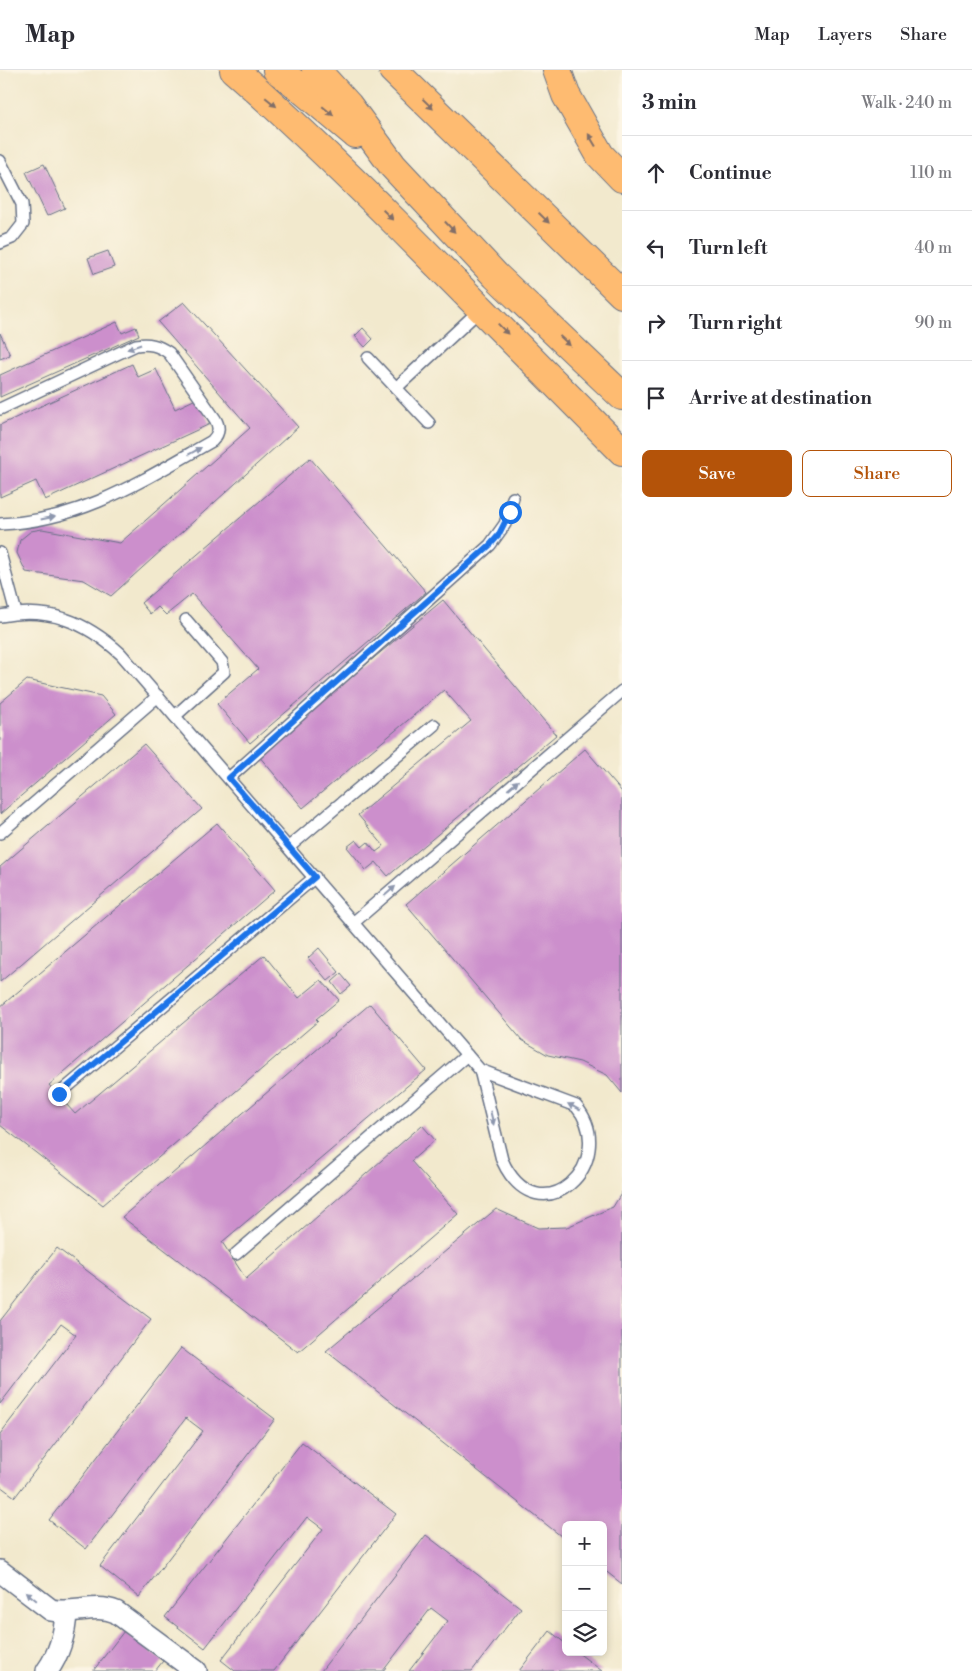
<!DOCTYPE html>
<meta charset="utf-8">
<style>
:root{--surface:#fff;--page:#f7f7f7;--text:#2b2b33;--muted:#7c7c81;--line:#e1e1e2;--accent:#b45309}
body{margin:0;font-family:"Libre Bodoni",serif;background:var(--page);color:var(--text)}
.controls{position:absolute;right:15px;bottom:15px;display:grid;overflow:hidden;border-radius:8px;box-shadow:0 2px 8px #0003}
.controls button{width:45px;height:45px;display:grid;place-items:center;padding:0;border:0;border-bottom:1px solid var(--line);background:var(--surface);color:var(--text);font:25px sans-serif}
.stop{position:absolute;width:15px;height:15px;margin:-11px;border:4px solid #1a73e8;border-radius:50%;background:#fff}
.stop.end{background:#1a73e8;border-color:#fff;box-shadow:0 1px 5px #0008}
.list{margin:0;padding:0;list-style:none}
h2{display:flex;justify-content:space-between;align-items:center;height:65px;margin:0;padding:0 20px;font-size:21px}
h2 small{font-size:16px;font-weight:400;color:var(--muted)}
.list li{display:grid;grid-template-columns:32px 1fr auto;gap:15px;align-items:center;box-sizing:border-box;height:75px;padding:0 20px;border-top:1px solid var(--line)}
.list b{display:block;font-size:19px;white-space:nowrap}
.list em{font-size:16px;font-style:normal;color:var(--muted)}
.actions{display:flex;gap:10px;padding:15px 20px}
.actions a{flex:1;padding:11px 0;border:1px solid var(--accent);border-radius:8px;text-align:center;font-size:18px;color:var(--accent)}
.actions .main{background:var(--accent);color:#fff}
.icon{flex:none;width:28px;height:28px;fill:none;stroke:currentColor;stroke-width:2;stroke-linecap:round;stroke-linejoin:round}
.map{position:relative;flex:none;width:622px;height:1601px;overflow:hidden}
header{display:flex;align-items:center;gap:30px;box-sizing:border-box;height:70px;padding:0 25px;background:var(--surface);border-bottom:1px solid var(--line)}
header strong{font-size:24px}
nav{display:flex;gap:28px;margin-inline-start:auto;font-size:18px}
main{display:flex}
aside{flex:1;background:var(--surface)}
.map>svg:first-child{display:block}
.building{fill:#cc8fcc}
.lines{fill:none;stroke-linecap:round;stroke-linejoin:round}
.service-casing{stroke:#667085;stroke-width:14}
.minor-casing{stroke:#667085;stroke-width:24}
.motorway-casing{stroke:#667085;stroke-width:30}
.service{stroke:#fff;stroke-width:11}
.minor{stroke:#fff;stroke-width:21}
.motorway{stroke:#febb71;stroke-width:28}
.oneway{fill:#816e67}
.oneway2{fill:#8d97ae}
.route{stroke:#1a73e8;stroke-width:6}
</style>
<header>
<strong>Map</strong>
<nav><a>Map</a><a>Layers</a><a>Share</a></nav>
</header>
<main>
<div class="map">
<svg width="622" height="1601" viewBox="0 0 622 1601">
<rect width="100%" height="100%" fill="#fcf5e5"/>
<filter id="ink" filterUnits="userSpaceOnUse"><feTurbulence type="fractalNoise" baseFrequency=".02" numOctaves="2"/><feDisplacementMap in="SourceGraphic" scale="10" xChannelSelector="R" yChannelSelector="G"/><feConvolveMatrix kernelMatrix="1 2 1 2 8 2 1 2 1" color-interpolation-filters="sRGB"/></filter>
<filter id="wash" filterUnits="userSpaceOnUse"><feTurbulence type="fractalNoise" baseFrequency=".0096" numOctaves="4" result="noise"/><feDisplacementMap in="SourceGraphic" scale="20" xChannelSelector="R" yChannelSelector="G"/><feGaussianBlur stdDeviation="1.12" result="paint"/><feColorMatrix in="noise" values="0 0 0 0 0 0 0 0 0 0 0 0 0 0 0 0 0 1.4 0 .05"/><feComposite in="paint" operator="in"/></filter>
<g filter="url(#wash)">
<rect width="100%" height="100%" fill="#f2e9cd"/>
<g id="blocks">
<g class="building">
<polygon points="44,94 65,138 47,146 26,102"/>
<polygon points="108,181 114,197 94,204 88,188"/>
<polygon points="184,232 298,357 111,526 84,510 26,502 17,483 20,470 31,461 42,459 120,473 250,358 158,252"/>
<polygon points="117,252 122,263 136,257 139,265 0,327 0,305"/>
<polygon points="363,258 373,269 365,277 355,266"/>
<polygon points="0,263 10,285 0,289"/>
<polygon points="132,294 138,307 156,299 175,339 198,328 210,354 45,430 36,411 0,427 0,355"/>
<polygon points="310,388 426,522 250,673 217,634 258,599 192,524 166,545 158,537 150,544 141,533"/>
<polygon points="443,530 556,665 388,806 376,792 366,800 347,777 356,770 362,777 368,772 376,782 384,776 358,745 471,651 444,620 303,738 258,685"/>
<polygon points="27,610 101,626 116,644 0,744 0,633"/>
<polygon points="144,674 202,739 0,912 0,797"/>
<polygon points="585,679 622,722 622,1023 607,1005 580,992 548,985 522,970 406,834"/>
<polygon points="217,753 275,820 49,1015 75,1044 264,885 299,928 321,910 339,930 316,949 318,951 103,1135 0,1055 0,937"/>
<polygon points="319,878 339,902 328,911 308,888"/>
<polygon points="341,904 351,916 341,924 332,912"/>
<polygon points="370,934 426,1000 222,1172 246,1209 422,1055 435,1070 411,1091 458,1144 298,1282 122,1147"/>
<polygon points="622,1122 622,1514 603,1499 603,1455 566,1455 566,1470 326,1281 496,1139 538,1158 567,1157 613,1137"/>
<polygon points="57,1178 151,1249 15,1427 0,1416 0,1364 76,1265 61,1254 0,1334 0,1251"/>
<polygon points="181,1278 275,1349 139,1527 100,1496 203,1361 186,1348 86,1479 49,1450"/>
<polygon points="302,1372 396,1444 274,1601 235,1601 221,1590 323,1459 307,1447 205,1578 165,1547"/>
<polygon points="426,1465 521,1538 472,1601 409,1601 448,1551 431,1538 383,1601 321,1601"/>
<polygon points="124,1561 163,1591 155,1601 93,1601"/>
<polygon points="550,1561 566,1574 566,1582 577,1582 602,1601 519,1601"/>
</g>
</g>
</g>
<g filter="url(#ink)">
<use href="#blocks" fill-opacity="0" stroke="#667085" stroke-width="1"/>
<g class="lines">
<g class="service-casing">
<g id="service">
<polyline points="0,91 22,134 23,154 12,168 0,173"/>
<polyline points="368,288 429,353"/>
<polyline points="396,318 482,238"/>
<path d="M 0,339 L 136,275 C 149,273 158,275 169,283 L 215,349 C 220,357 219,364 212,371 C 143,410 82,451 0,454"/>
<polyline points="0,483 16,543"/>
<path d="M 0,546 C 49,537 85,551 121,584 L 480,1000 L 502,1090 C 539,1171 622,1091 576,1036 L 480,1000"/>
<polyline points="175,646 224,602 222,592 186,550"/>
<polyline points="229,708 490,475 505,454 513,428"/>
<polyline points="0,763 158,626"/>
<polyline points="289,777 434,655"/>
<polyline points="353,853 622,621"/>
<polyline points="59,1024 315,807"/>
<polyline points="236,1184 467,985"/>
</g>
</g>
<g class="minor-casing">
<g id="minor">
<path d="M 0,1501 L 51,1540 C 73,1545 95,1533 116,1542 L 196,1601"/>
<path d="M 47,1601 C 60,1583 65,1564 66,1542"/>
</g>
</g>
<g class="motorway-casing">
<g id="motorway">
<path d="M 234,0 C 293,51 349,106 404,161 C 477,234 549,308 622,381"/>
<polyline points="277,0 293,12 355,64"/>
<polyline points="316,0 348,35 393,96 496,206 622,326"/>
<polyline points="393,0 622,224"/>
<polyline points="557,0 566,25 600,85 622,108"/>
</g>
</g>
<use href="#service" class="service"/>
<use href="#minor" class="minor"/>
<use href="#motorway" class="motorway"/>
</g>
<defs><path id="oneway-solid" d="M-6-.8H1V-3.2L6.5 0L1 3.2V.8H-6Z" transform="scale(1.25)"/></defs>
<g class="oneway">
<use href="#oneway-solid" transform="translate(271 32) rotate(40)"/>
<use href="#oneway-solid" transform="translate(428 34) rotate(44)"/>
<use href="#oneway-solid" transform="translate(328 41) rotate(40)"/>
<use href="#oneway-solid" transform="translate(592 70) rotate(-121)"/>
<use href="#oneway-solid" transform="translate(388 145) rotate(45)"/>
<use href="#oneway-solid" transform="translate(544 148) rotate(44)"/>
<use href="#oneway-solid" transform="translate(450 157) rotate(47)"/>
<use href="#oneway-solid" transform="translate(503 259) rotate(46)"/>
<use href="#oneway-solid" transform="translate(565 271) rotate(43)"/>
</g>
<g class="oneway2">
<use href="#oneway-solid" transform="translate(134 277) rotate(161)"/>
<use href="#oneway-solid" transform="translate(195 381) rotate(-29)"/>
<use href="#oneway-solid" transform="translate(48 448) rotate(-12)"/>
<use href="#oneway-solid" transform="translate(513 715) rotate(-41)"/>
<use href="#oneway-solid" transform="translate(390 821) rotate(-41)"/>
<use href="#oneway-solid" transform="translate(574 1037) rotate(-152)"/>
<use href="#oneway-solid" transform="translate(492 1048) rotate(76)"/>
<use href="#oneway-solid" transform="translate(31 1526) rotate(-141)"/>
</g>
</g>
<g class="lines" filter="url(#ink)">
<polyline class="route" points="59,1024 315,807 229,708 490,475 498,466 510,442"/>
</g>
</svg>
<div class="controls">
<button>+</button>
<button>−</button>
<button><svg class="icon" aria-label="layers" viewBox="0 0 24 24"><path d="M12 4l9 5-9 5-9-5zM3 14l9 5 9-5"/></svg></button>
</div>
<div class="stop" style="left:510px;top:442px"></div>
<div class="stop end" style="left:59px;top:1024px"></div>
</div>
<aside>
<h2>3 min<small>Walk · 240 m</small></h2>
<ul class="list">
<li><svg class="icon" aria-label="ahead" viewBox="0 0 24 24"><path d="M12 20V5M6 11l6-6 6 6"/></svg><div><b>Continue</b></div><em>110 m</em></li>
<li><svg class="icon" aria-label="left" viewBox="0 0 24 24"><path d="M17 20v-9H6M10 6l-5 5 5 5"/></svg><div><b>Turn left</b></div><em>40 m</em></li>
<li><svg class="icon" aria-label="right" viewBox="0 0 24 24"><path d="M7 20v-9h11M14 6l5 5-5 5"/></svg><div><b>Turn right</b></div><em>90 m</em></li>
<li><svg class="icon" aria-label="arrive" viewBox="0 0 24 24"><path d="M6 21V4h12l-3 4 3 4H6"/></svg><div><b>Arrive at destination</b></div></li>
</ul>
<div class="actions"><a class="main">Save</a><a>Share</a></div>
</aside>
</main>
